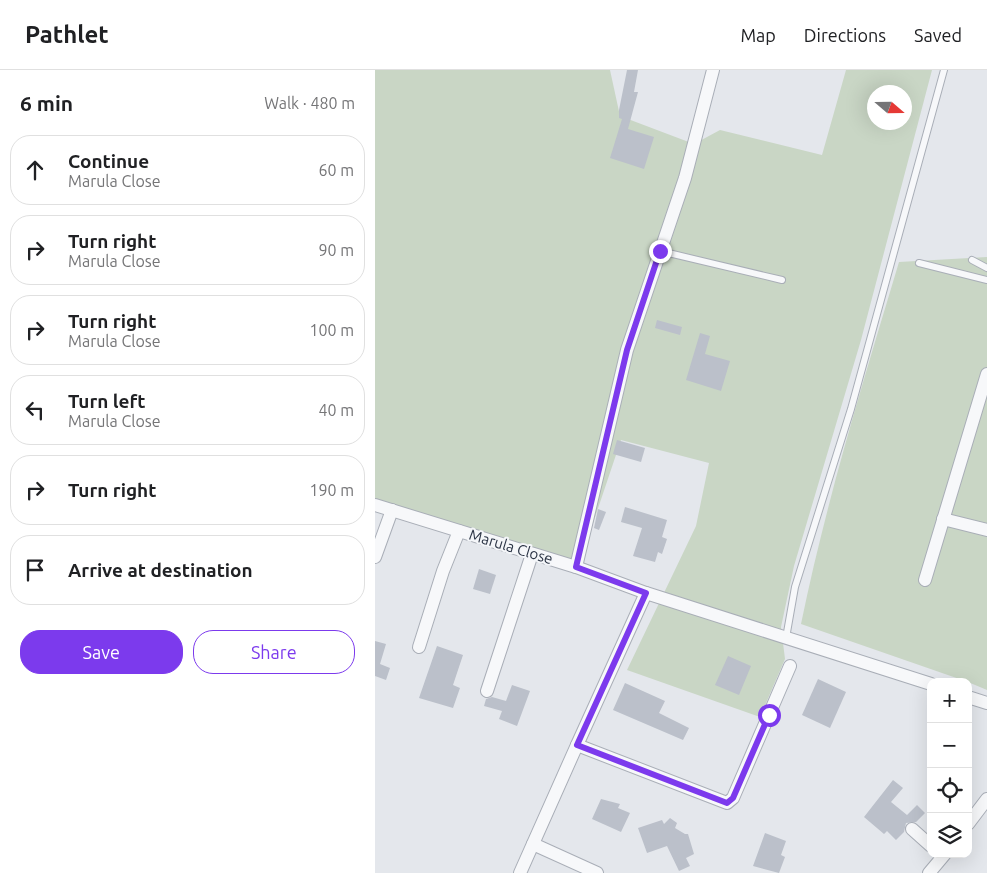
<!DOCTYPE html>
<meta charset="utf-8">
<style>
:root{--surface:#fff;--page:#f2f2f2;--text:#202124;--muted:#757577;--line:#e0e0e0;--accent:#7c3aed}
body{margin:0;font-family:Ubuntu,sans-serif;background:var(--page);color:var(--text)}
.controls{position:absolute;right:15px;bottom:15px;display:grid;overflow:hidden;border-radius:10px;box-shadow:0 5px 20px #0002}
.controls button{width:45px;height:45px;display:grid;place-items:center;padding:0;border:0;border-bottom:1px solid var(--line);background:var(--surface);color:var(--text);font:25px sans-serif}
.compass{position:absolute;left:492px;top:15px;width:45px;height:45px;border-radius:50%;background:var(--surface);box-shadow:0 5px 20px #0002;rotate:110deg}
.stop{position:absolute;width:15px;height:15px;margin:-11px;border:4px solid #7c3aed;border-radius:50%;background:#fff}
.stop.end{background:#7c3aed;border-color:#fff;box-shadow:0 1px 5px #0008}
.list{margin:0;padding:0;list-style:none}
h2{display:flex;justify-content:space-between;align-items:center;height:65px;margin:0;padding:0 20px;font-size:21px}
h2 small{font-size:16px;font-weight:400;color:var(--muted)}
.list li{display:grid;grid-template-columns:32px 1fr auto;gap:15px;align-items:center;box-sizing:border-box;height:70px;margin:0 10px 10px;padding:0 10px;border:1px solid var(--line);border-radius:20px}
.list b{display:block;font-size:19px;white-space:nowrap}
.list p{margin:0;font-size:16px;white-space:nowrap;color:var(--muted)}
.list em{font-size:16px;font-style:normal;color:var(--muted)}
.actions{display:flex;gap:10px;padding:15px 20px}
.actions a{flex:1;padding:11px 0;border:1px solid var(--accent);border-radius:20px;text-align:center;font-size:18px;color:var(--accent)}
.actions .main{background:var(--accent);color:#fff}
.icon{flex:none;width:28px;height:28px;fill:none;stroke:currentColor;stroke-width:2;stroke-linecap:round;stroke-linejoin:round}
.map{position:relative;flex:none;width:612px;height:803px;overflow:hidden}
header{display:flex;align-items:center;gap:30px;box-sizing:border-box;height:70px;padding:0 25px;background:var(--surface);border-bottom:1px solid var(--line)}
header strong{font-size:24px}
nav{display:flex;gap:28px;margin-inline-start:auto;font-size:18px}
main{display:flex}
aside{flex:1;background:var(--surface)}
.map>svg:first-child{display:block}
.green{fill:#c9d6c5;fill-rule:evenodd}
.building{fill:#bbc0ca}
.lines{fill:none;stroke-linecap:round;stroke-linejoin:round}
.lane-casing{stroke:#a9aeb7;stroke-width:8}
.street-casing{stroke:#a9aeb7;stroke-width:14}
.lane{stroke:#f7f8fa;stroke-width:6}
.street{stroke:#f7f8fa;stroke-width:12}
.route{stroke:#7c3aed;stroke-width:6}
.labels{text-anchor:middle;stroke-width:4;stroke-linejoin:round;paint-order:stroke}
.street-label{font-size:15px;fill:#2b3445;stroke:#f4f6f9}
</style>
<header>
<strong>Pathlet</strong>
<nav><a>Map</a><a>Directions</a><a>Saved</a></nav>
</header>
<main>
<aside>
<h2>6 min<small>Walk · 480 m</small></h2>
<ul class="list">
<li><svg class="icon" aria-label="ahead" viewBox="0 0 24 24"><path d="M12 20V5M6 11l6-6 6 6"/></svg><div><b>Continue</b><p>Marula Close</p></div><em>60 m</em></li>
<li><svg class="icon" aria-label="right" viewBox="0 0 24 24"><path d="M7 20v-9h11M14 6l5 5-5 5"/></svg><div><b>Turn right</b><p>Marula Close</p></div><em>90 m</em></li>
<li><svg class="icon" aria-label="right" viewBox="0 0 24 24"><path d="M7 20v-9h11M14 6l5 5-5 5"/></svg><div><b>Turn right</b><p>Marula Close</p></div><em>100 m</em></li>
<li><svg class="icon" aria-label="left" viewBox="0 0 24 24"><path d="M17 20v-9H6M10 6l-5 5 5 5"/></svg><div><b>Turn left</b><p>Marula Close</p></div><em>40 m</em></li>
<li><svg class="icon" aria-label="right" viewBox="0 0 24 24"><path d="M7 20v-9h11M14 6l5 5-5 5"/></svg><div><b>Turn right</b></div><em>190 m</em></li>
<li><svg class="icon" aria-label="arrive" viewBox="0 0 24 24"><path d="M6 21V4h12l-3 4 3 4H6"/></svg><div><b>Arrive at destination</b></div></li>
</ul>
<div class="actions"><a class="main">Save</a><a>Share</a></div>
</aside>
<div class="map">
<svg width="612" height="803" viewBox="0 0 612 803">
<rect width="100%" height="100%" fill="#e4e7ec"/>
<g class="green">
<path d="M 0,0 L 235,0 L 245,46 L 319,74 L 345,60 L 447,85 L 471,0 L 557,0 L 486,270 L 419,496 L 406,557 L 410,589 L 385,647 L 252,600 L 321,456 L 334,393 L 246,370 L 204,495 L 0,429 ZM 500,22 L 530,22 L 530,52 L 500,52 Z"/>
<path d="M 612,187 L 612,620 L 593,612 L 426,554 C 451,432 488,312 524,192 Z"/>
</g>
<g class="building">
<polygon points="252,0 263,0 259,22 263,22 253,59 279,67 269,99 235,88 247,49 244,48 244,40"/>
<polygon points="282,250 307,257 305,265 280,258"/>
<polygon points="325,263 335,266 330,284 355,291 346,321 311,310"/>
<polygon points="242,370 270,378 266,392 238,384"/>
<polygon points="250,437 292,450 287,467 292,469 287,484 283,482 280,492 258,486 267,458 246,452"/>
<polygon points="223,439 231,442 224,460 219,458"/>
<polygon points="104,499 121,505 115,524 98,519"/>
<polygon points="0,571 11,574 5,594 15,598 11,610 0,606"/>
<polygon points="62,576 88,585 78,615 85,618 78,638 44,628"/>
<polygon points="353,586 376,596 364,625 340,615"/>
<polygon points="443,609 471,622 455,658 427,645"/>
<polygon points="250,613 290,631 284,643 314,658 308,670 238,640"/>
<polygon points="137,615 155,621 142,656 124,649 127,641 109,636 111,629 117,627 131,631"/>
<polygon points="518,710 528,718 516,732 532,745 542,735 550,743 541,752 531,753 529,762 521,770 512,761 509,764 489,747"/>
<polygon points="226,729 245,734 243,738 255,743 246,762 217,749"/>
<polygon points="295,748 302,753 300,758 310,764 313,764 319,784 311,788 315,796 304,801 292,776 272,783 263,758 287,750 289,754"/>
<polygon points="390,763 411,771 406,785 410,787 404,803 378,796"/>
</g>
<g class="lines">
<g class="lane-casing">
<g id="lane">
<polyline points="285,181 407,210"/>
<polyline points="597,190 612,198"/>
<polyline points="544,193 612,210"/>
<polyline points="411,568 420,517 476,339 569,0"/>
</g>
</g>
<g class="street-casing">
<g id="street">
<polyline points="0,435 201,497 271,523"/>
<polyline points="568,449 612,460"/>
<polyline points="0,487 17,440"/>
<polyline points="201,497 252,280 310,108 338,0"/>
<polyline points="550,510 612,304"/>
<polyline points="44,577 68,501 84,461"/>
<polyline points="415,596 358,728 352,733 202,675 271,523 556,614"/>
<polyline points="112,621 157,484"/>
<polyline points="593,627 612,633"/>
<polyline points="593,754 612,729"/>
<polyline points="537,759 556,776"/>
<polyline points="158,774 222,803"/>
<polyline points="145,803 202,675"/>
<polyline points="554,803 570,784"/>
</g>
</g>
<use href="#lane" class="lane"/>
<use href="#street" class="street"/>
</g>
<g class="lines">
<polyline class="route" points="285,181 252,280 201,497 271,523 202,675 352,733 358,728 394,645"/>
</g>
<g class="labels">
<g class="street-label">
<text transform="translate(136 477) rotate(17)" y="5">Marula Close</text>
</g>
</g>
</svg>
<div class="controls">
<button>+</button>
<button>−</button>
<button><svg class="icon" aria-label="locate" viewBox="0 0 24 24"><circle cx="12" cy="12" r="6"/><path d="M12 2v4M12 18v4M2 12h4M18 12h4"/></svg></button>
<button><svg class="icon" aria-label="layers" viewBox="0 0 24 24"><path d="M12 4l9 5-9 5-9-5zM3 14l9 5 9-5"/></svg></button>
</div>
<svg class="compass" viewBox="-18 -18 36 36"><path d="M0-13l5 13h-10z" fill="#e53935"/><path d="M0 13l5-13h-10z" fill="#757577"/></svg>
<div class="stop" style="left:394px;top:645px"></div>
<div class="stop end" style="left:285px;top:181px"></div>
</div>
</main>
